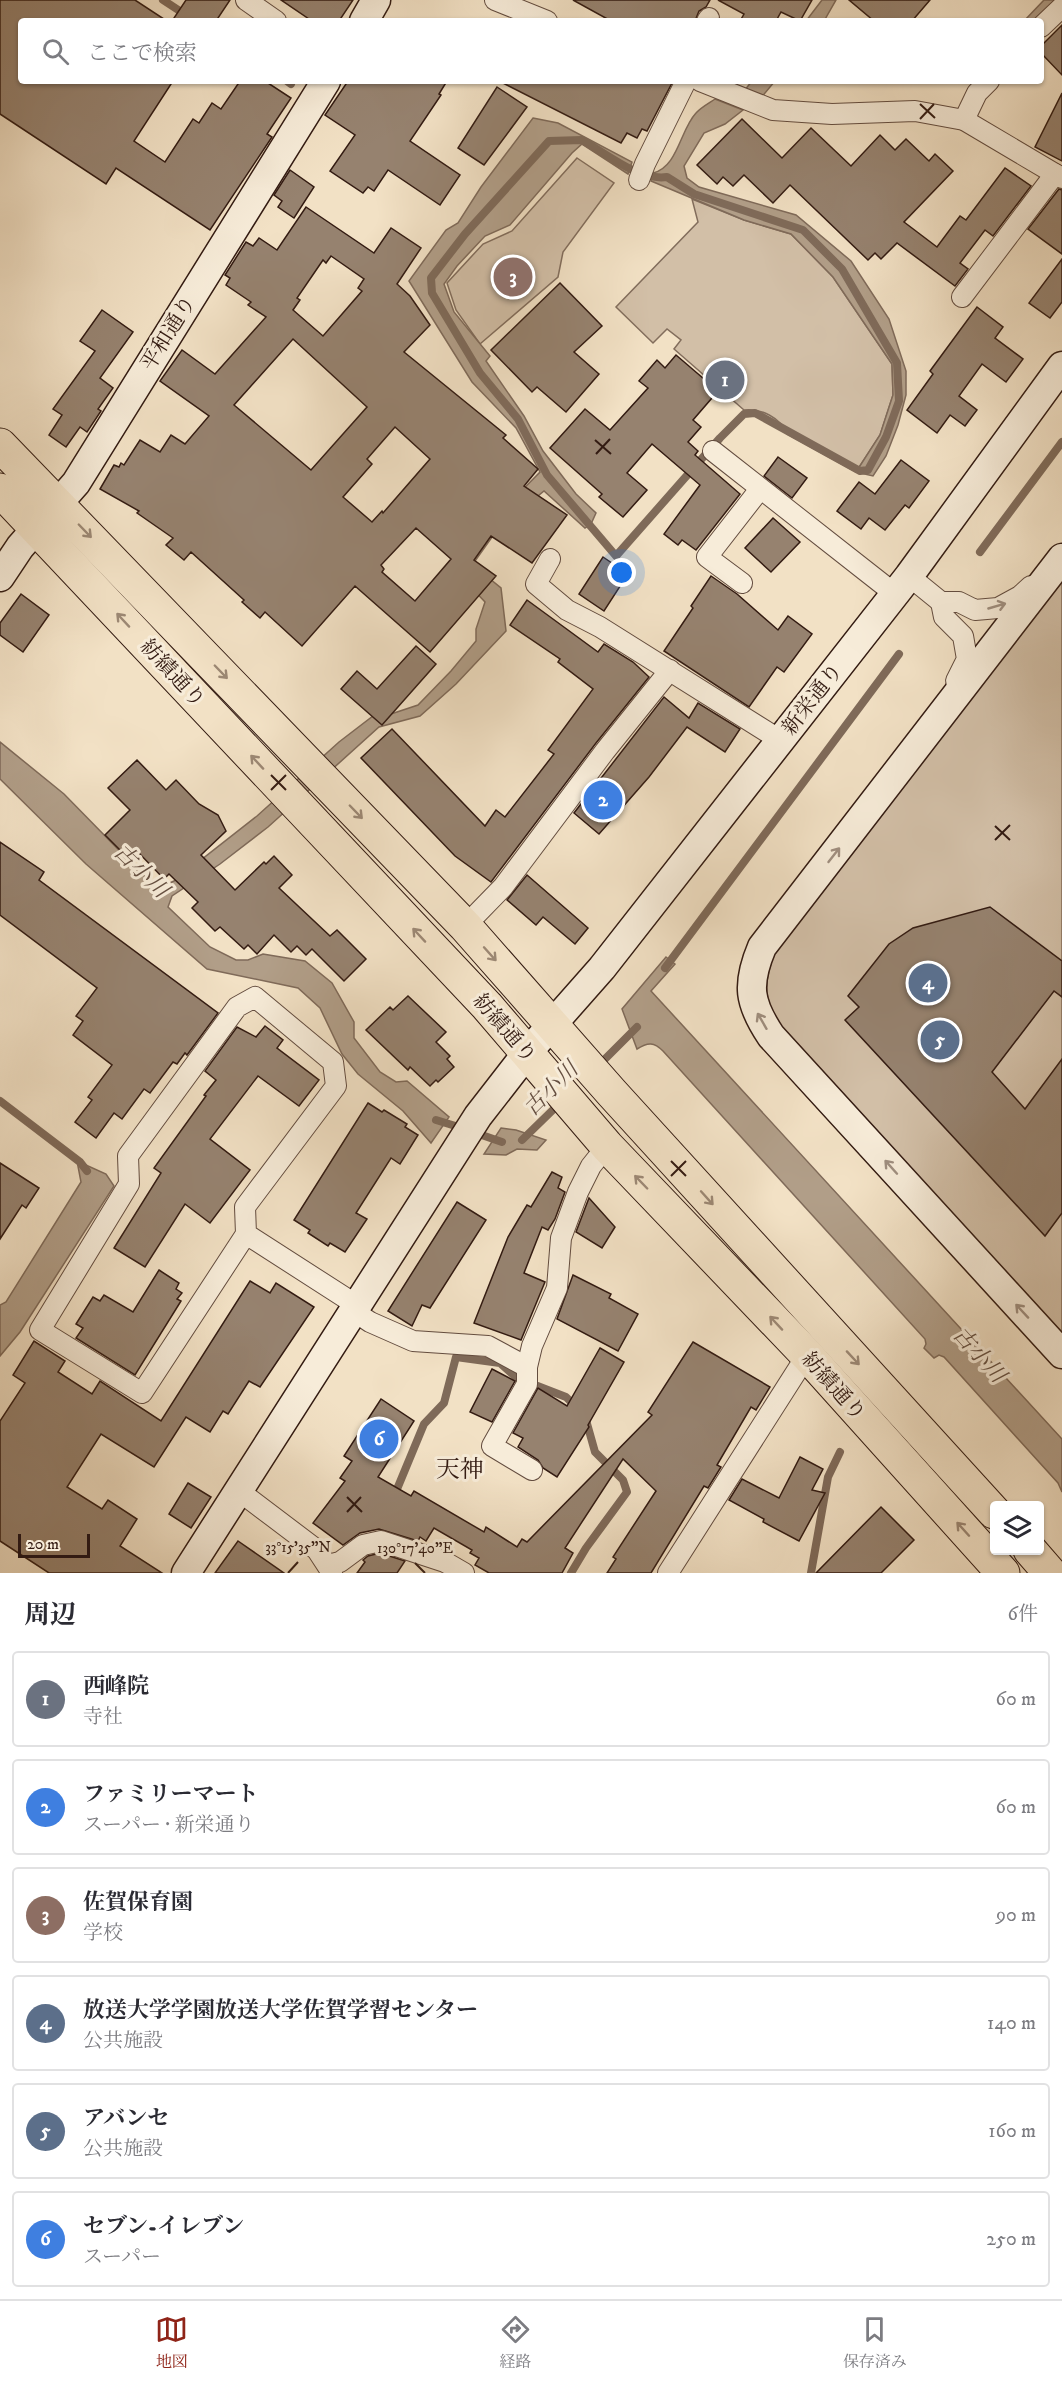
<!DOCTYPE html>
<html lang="ja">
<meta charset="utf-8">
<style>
:root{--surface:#fff;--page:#f2f2f3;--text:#2b2b33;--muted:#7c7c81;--line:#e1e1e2;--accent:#8f2418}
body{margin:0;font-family:"IM FELL DW Pica","Noto Serif JP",serif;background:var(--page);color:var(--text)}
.controls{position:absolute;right:18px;bottom:18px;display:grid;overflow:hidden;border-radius:6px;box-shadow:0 2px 4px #0004}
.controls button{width:54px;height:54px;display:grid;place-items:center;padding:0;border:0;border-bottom:2px solid var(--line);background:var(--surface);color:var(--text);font:30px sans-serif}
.scale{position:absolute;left:18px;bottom:15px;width:72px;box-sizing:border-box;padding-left:6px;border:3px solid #331b12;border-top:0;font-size:16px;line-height:21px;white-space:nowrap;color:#331b12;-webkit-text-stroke:4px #f7ecd9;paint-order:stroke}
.you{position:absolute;left:622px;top:573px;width:21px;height:21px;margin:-15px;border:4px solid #fff;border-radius:50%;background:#1a73e8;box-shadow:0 0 0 9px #1a73e833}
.badge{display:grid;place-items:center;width:39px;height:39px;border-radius:50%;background:var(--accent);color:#fff;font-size:20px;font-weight:700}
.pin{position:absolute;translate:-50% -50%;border:3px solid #fff;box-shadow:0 2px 6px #0006}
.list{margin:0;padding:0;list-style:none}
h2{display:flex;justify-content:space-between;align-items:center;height:78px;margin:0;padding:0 24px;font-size:26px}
h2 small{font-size:20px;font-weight:400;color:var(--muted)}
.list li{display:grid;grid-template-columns:39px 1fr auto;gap:18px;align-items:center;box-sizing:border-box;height:96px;margin:0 12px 12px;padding:0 12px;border:2px solid var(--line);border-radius:6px}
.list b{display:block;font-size:22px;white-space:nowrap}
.list p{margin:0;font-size:20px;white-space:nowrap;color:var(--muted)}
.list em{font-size:20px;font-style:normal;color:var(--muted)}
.icon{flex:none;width:33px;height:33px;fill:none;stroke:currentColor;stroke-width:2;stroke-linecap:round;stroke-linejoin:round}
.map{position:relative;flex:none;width:1062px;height:1573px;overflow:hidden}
.search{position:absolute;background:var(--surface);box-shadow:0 2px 4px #0004;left:18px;right:18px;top:18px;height:66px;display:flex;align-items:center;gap:15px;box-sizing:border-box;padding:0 21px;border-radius:6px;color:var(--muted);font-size:22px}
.sheet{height:726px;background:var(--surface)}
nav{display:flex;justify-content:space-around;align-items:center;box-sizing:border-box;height:84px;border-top:2px solid var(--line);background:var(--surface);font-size:16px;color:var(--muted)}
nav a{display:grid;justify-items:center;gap:3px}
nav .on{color:var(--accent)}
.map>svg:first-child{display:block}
.green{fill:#d2bfa7;stroke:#826d5c;stroke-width:1.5}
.water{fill:#b19e88;stroke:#7f6a59;stroke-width:1.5}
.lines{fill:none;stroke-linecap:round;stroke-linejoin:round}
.stream{stroke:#7f6a59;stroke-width:8}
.building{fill:#96826f;stroke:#331b12;stroke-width:1.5;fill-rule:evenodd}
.street-casing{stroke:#634c3f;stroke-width:22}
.secondary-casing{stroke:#331b12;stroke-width:31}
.highway-casing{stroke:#331b12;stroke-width:35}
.street{stroke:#f7ecd9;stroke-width:20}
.secondary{stroke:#f7ecd9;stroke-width:28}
.highway{stroke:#f2e1c5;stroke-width:33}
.oneway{stroke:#9c8874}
.oneway2{stroke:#9f8e7f}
.ticks{fill:none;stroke:#331b12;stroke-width:2}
.labels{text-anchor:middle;stroke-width:6;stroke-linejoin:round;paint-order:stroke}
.street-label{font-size:21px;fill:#331b12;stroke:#f7ecd9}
.water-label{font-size:22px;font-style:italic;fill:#654f41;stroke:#f7ecd9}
.quarter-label{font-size:24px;fill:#331b12;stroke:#f7ecd9}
.ticks-label{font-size:15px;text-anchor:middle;fill:#331b12;stroke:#f7ecd9;stroke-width:6;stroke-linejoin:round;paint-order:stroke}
</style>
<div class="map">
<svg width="1062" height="1573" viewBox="0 0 1062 1573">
<rect width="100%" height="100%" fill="#f2e1c5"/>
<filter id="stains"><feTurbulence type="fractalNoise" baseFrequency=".00333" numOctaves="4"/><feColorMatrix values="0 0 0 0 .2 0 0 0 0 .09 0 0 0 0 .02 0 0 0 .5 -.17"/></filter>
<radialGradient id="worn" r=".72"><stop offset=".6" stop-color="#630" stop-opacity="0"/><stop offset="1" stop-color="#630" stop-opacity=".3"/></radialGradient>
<g class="green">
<polygon points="577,158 614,183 563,252 558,277 480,344 456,310 447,283 483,244 512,231"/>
<path d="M 692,199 L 744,220 L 791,234 L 833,277 L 892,364 L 893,395 L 880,435 L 856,472 L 787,434 C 781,418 761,408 744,410 L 674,349 L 681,340 L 667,329 L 653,343 L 616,307 L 698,222 Z"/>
<path d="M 1062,575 L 1062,1334 L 788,1038 C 765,1003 760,989 776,949 Z"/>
</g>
<g class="water">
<polygon points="822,0 836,0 824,21 806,21"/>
<polygon points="1044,0 1057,0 1034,21 1024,21"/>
<polygon points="752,81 775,81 760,99 744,91"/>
<path d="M 715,99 L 743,110 L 725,124 L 704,133 L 684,166 L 687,178 L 699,187 L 796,215 L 851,261 L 889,319 L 906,371 L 906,395 L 898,425 L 886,456 L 873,476 L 856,472 L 880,435 L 893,395 L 892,364 L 833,277 L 791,234 L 744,220 L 651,181 L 653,173 C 678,167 680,130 696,113 C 700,108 709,103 715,99 Z"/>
<polygon points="533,118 558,123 632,162 628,174 582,144 572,153 510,225 485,236 457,266 444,284 454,312 490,356 486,361 524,416 543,451 576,494 596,513 591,524 585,528 544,491 497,530 475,561 474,566 501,588 506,631 456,684 420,716 379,727 268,827 220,864 172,896 168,907 210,947 236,960 248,960 263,954 305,961 332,983 354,1022 354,1038 380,1072 396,1082 407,1081 449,1117 431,1143 403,1111 358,1074 342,1054 320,1008 298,988 207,969 86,864 0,779 0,742 64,794 157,889 174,881 257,816 339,742 373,716 391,714 418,705 451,671 476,641 476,629 485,602 449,564 540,472 516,428 472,382 409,281 446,230 458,223 481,187"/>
<path d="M 666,957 L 675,964 L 651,991 L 1062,1439 L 1062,1492 L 1058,1483 L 944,1357 L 939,1355 L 934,1358 L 924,1348 L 926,1344 L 925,1339 L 663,1051 C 654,1042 648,1042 637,1049 L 622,1009 Z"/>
<polygon points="501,1128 516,1130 546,1140 537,1150 517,1149 506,1155 484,1154"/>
<polygon points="77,1161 106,1174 114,1186 20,1332 0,1356 0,1305 6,1302 81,1182"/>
</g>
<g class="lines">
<g class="stream">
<polyline points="163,0 195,21"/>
<polyline points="287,81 291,84"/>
<path d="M 582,140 C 607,154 638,181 667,177 L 694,194 L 803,230 L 842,269 L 897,363 L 899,401 L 886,437 L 868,470 L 860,471 L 755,413 L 744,414 L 720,438 L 616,556 L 547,475 L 518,419 L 480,373 L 432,293 L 431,278 L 465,234 L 549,141 Z"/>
<polyline points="980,552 1062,442"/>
<polyline points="665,968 899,654"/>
<polyline points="599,1065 637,1027"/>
<polyline points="0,1101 80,1162 87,1171"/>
<polyline points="436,1120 462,1128"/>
<polyline points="473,1132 502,1142"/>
<polyline points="522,1140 561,1102"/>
<polyline points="395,1494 424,1424 444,1403 456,1357 500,1363 517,1378 566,1397 577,1408"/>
<polyline points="571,1573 586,1548 627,1492 623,1480 595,1452 586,1420"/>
<polyline points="811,1573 828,1477 840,1452"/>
</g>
</g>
<g class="building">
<polygon points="0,0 135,0 167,21 21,21 21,81 173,81 134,141 165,162 193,119 199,123 212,103 221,109 240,81 265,81 291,98 267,134 272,137 210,230 116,168 106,184 0,114"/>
<polygon points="186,0 230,0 216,21 172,21"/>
<polygon points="281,0 353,0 339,21 312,21"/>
<polygon points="573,0 710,0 706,7 699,11 695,21 611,21"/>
<polygon points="718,0 812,0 800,21 781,12 776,21 740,21 744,14"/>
<polygon points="849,0 930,0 912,21 874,21"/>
<polygon points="1062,25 1062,75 1041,53 1041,46"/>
<polygon points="348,81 447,81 439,94 441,95 410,141 460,175 440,205 388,170 374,191 368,187 363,193 330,171 355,135 325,115"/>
<polygon points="499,81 673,81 647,131 642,129 637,138 627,133 621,143"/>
<polygon points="497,87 527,107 484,165 458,148"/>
<polygon points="1062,93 1062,161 1035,147"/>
<polygon points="742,119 782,158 811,128 851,166 880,135 895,150 906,139 929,161 935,154 953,171 904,222 937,247 960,216 966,220 1005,168 1031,186 993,236 985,230 960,263 968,269 955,286 897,243 881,259 875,253 868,260 790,185 773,203 744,175 733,186 723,177 717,184 697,165"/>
<polygon points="290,170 314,187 294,218 278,207 282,201 274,195"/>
<polygon points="1059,189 1062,190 1062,254 1028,229"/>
<path d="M 306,207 L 374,253 L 391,228 L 421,248 L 397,284 L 410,296 L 430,325 L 404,352 L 506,435 L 503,438 L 538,469 L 524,486 L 567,515 L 532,563 L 491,536 L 474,560 L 496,576 L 430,652 L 355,586 L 302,646 L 265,612 L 260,618 L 242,602 L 244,600 L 191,552 L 184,560 L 166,545 L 173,538 L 137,513 L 139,511 L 100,489 L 114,465 L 119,467 L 121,463 L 124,465 L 140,440 L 160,452 L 171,435 L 185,444 L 209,416 L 160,381 L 182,350 L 215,374 L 266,317 L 248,305 L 251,302 L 226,285 L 230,278 L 225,275 L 246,242 L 253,246 L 259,238 L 277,250 ZM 331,256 L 364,279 L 358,288 L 362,291 L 323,336 L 293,310 L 300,300 L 297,298 L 323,260 L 326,263 ZM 293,339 L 367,407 L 311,470 L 234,405 ZM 395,427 L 430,459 L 383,513 L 382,511 L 372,522 L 343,497 L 372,464 L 367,459 ZM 416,528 L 451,559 L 415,601 L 382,572 L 384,569 L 381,565 Z"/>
<polygon points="1062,259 1062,302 1050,318 1029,303"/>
<polygon points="560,283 602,326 574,352 599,374 566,412 537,387 532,392 491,350"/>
<polygon points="977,307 1003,327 995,338 1023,359 1006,382 982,364 959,396 977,410 965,426 950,415 937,433 907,410 933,374 930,371"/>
<polygon points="102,310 133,332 100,378 113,388 98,409 101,411 87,432 80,427 66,447 49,435 62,415 53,409 95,351 80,341"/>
<polygon points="676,355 718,391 693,420 701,427 688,442 698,451 695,455 740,494 696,550 682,540 678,545 664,534 700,485 652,444 627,473 647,490 623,517 599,497 602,494 550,448 585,409 610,430 648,388 639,381 657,360 665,368"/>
<polygon points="778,457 807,478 792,498 764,476"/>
<polygon points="901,460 929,481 909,508 905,505 885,530 869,518 861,529 837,511 859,482 875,494"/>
<polygon points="773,518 800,542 771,572 745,548"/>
<polygon points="603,557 628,574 604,611 579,594"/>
<polygon points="711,576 737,594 778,630 788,616 812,634 784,672 777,667 749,707 664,651 693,608 691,606"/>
<polygon points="21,594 49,615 23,652 0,635 0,623"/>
<polygon points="527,600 598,652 604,644 633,662 649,677 596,743 491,882 455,856 361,758 392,729 485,826 496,810 505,817 554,754 548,750 593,689 558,662 560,659 510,625"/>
<polygon points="416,646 436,664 382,725 341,689 357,671 377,689"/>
<polygon points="664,697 689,718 698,703 740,729 725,752 687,727 649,777 599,834 574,813"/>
<polygon points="137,760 166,790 176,780 199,804 218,815 226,831 201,855 235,890 264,862 266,864 274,856 292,875 279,888 330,936 337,930 366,959 344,981 312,949 306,955 297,946 291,952 274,935 257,954 248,945 244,949 220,927 215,931 192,908 198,902 169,874 164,879 136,850 128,858 105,835 130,810 108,788"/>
<polygon points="0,842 44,872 39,880 218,1013 187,1055 185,1053 177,1064 173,1062 150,1093 144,1089 122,1119 114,1113 96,1138 75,1122 92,1100 88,1097 112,1065 73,1035 83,1021 76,1016 97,988 0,915"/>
<polygon points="527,875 588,928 575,944 543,917 536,925 507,900"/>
<polygon points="990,907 1062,961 1062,997 1054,991 992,1072 1025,1109 1062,1059 1062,1213 1045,1236 845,1020 859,1007 848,996 889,944 913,928"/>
<polygon points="408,996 446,1032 436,1042 450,1056 447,1059 454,1067 438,1082 436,1080 430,1086 410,1067 408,1070 366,1030 390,1007 393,1010"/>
<polygon points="265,1026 283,1040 277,1048 319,1080 299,1106 258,1076 210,1139 250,1170 210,1223 185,1204 145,1267 114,1248 161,1173 154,1168 206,1096 204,1095 216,1080 205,1071 237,1027 256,1037"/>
<polygon points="368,1103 382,1112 384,1110 407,1124 405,1127 418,1135 400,1164 391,1158 356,1213 367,1219 345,1252 330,1243 328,1246 308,1233 310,1230 294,1220"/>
<polygon points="0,1163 39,1188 26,1208 22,1205 0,1239"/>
<polygon points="552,1172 562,1177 558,1188 565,1192 555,1219 548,1230 542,1227 524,1273 545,1282 521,1340 474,1323 508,1237 527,1205 531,1207"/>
<polygon points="589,1198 615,1227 602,1248 576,1232"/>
<polygon points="457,1202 486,1220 430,1308 422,1305 412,1326 388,1311"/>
<polygon points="159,1270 179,1283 176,1289 182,1293 177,1299 181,1301 135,1375 76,1338 83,1328 76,1324 93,1297 100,1301 104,1295 133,1312"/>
<polygon points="573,1275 611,1294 609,1298 638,1314 618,1351 557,1319"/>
<polygon points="250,1281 270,1293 276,1283 314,1307 260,1387 249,1381 228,1414 223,1411 210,1432 186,1417 154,1467 101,1434 67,1487 102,1509 108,1500 137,1519 120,1546 162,1573 49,1573 0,1541 0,1421 25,1383 13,1375 34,1341 65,1361 58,1372 92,1394 100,1381 161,1421"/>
<polygon points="693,1342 770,1387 756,1410 751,1407 717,1465 721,1467 708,1488 704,1486 651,1573 607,1573 616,1559 613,1557 656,1491 623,1459 565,1548 573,1553 562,1573 489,1573 475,1565 479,1558 470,1553 472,1550 434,1528 426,1541 420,1537 418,1541 379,1529 360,1533 343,1545 313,1523 345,1481 340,1478 352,1461 344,1456 381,1399 414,1421 378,1477 411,1496 414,1491 484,1532 486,1527 517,1547 522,1539 527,1542 652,1415 648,1412"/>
<polygon points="600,1348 624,1362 588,1425 589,1427 557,1477 543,1468 538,1460 518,1447 523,1438 513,1433 538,1388 567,1406"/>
<polygon points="492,1369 515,1381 492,1422 470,1412"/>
<polygon points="800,1457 823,1469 812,1490 825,1493 799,1541 763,1522 764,1519 729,1500 742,1479 779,1498"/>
<polygon points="188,1483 211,1497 191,1528 169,1514"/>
<polygon points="881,1507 914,1540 881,1573 816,1573"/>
<polygon points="238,1541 284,1573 215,1573"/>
<polygon points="380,1553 405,1561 397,1573 357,1573 365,1562 363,1560 368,1556"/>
</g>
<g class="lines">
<g class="street-casing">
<g id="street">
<polyline points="246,0 276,21"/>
<polyline points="495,0 547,21"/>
<polyline points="707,21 709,18"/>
<polyline points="1041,27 1062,7"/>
<polyline points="700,81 773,110 832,114 915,111 964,120 1062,178"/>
<polyline points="964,120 977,93 989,81"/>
<polyline points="639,180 645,164 686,81"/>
<polyline points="962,297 1055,174"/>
<polyline points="713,451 895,594"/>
<polyline points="550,559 536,584 567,610 600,627 780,740"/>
<polyline points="909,576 941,602 959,602 975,610 998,608 1020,596 1031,586"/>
<polyline points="742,583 707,557 760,489"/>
<polyline points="941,602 944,617 963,636 967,659 956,681"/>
<polyline points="465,926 503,887 605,751 670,670"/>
<polyline points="246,1234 245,1207 336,1086 333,1062 255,997 237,1007 128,1156 129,1184 40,1330 142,1393 246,1234 358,1306"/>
<polyline points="355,1312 370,1322 413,1341 488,1346 527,1367"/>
<polyline points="532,1470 492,1446 527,1384 527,1367 532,1346 557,1288 561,1238 578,1192 591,1166 607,1146"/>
<polyline points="239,1491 317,1550 332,1573"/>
<polyline points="328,1565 340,1562 363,1545 381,1541 445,1562 464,1573"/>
<polyline points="668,1573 807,1355"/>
</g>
</g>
<g class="secondary-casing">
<g id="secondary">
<polyline points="364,21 376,0"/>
<path d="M 1062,558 L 762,947 C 746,985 749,1003 771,1036 L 1062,1354"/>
<polyline points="0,577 20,547 76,483 326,81"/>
<polyline points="186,1573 478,1116 527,1053 602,968 909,576 1062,366"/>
</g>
</g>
<g class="highway-casing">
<g id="highway">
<polyline points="0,445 465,926 612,1093 994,1512"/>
<polyline points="0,490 487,1006 607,1146 807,1355 1003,1573"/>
<polyline points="1030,1550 1050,1573"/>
</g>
</g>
<use href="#street" class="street"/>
<use href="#secondary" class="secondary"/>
<use href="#highway" class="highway"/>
</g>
<defs><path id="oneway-shaft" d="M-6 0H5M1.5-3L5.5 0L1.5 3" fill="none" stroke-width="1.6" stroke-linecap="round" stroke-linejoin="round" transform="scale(1.5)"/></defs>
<g class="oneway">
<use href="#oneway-shaft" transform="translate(85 531) rotate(46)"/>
<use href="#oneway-shaft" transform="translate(123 620) rotate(-133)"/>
<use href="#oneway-shaft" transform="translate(221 672) rotate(46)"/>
<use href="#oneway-shaft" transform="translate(257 762) rotate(-133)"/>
<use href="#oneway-shaft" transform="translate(356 812) rotate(46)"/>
<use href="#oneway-shaft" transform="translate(419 935) rotate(-133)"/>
<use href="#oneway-shaft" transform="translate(490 954) rotate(48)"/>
<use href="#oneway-shaft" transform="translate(641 1182) rotate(-134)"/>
<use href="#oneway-shaft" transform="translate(707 1198) rotate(48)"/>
<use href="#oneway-shaft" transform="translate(776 1323) rotate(-133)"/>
<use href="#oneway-shaft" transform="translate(853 1358) rotate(47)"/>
<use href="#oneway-shaft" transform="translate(963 1529) rotate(-132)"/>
</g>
<g class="oneway2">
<use href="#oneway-shaft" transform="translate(997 606) rotate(-16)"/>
<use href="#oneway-shaft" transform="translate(834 855) rotate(-52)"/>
<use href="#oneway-shaft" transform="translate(762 1021) rotate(-120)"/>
<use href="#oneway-shaft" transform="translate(891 1167) rotate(-132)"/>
<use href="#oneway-shaft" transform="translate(1022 1311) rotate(-133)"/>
</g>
<path class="ticks" d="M 920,104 L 935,118M 920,119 L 934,104M 595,440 L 611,454M 596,454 L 610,439M 271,775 L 286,790M 271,790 L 286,775M 995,826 L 1010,840M 995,840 L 1010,825M 671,1161 L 686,1176M 671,1176 L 686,1161M 347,1497 L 362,1512M 347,1512 L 361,1497M 415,1563 L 425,1573M 288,1573 L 298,1562"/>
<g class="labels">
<g class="street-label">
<text transform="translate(168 333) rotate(-58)" y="7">平和通り</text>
<text transform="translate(173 673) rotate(47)" y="7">紡績通り</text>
<text transform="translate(812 699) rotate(-52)" y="7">新栄通り</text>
<text transform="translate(505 1028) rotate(49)" y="7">紡績通り</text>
<text transform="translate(834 1386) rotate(48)" y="7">紡績通り</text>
</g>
<g class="water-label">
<text transform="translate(142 870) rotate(44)" y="8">古小川</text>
<text transform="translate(550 1088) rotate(-45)" y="8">古小川</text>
<text transform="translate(980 1354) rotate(48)" y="8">古小川</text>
</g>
<g class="quarter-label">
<text x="460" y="1477">天神</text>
</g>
</g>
<g class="ticks-label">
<text x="298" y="1552">33°15'35"N</text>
<text x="415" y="1553">130°17'40"E</text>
</g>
<rect width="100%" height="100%" filter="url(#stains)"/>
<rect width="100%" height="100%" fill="url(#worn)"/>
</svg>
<div class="controls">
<button><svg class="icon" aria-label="layers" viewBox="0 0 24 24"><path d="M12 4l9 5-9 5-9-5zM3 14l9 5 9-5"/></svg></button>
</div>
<div class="scale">20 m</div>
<div class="you"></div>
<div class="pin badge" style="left:725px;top:380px;background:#6b7280">1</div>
<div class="pin badge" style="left:603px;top:800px;background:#3f7fe0">2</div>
<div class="pin badge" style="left:513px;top:277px;background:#8d6e63">3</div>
<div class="pin badge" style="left:928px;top:983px;background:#5c6f8a">4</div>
<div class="pin badge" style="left:940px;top:1040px;background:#5c6f8a">5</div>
<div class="pin badge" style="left:379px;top:1439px;background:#3f7fe0">6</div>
<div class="search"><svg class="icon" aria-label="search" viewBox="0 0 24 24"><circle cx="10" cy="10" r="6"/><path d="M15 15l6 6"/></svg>ここで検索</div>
</div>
<section class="sheet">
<h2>周辺<small>6件</small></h2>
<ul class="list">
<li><span class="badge" style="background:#6b7280">1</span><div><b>西峰院</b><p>寺社</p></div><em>60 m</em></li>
<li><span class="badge" style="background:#3f7fe0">2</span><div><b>ファミリーマート</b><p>スーパー · 新栄通り</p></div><em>60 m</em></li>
<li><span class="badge" style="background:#8d6e63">3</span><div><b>佐賀保育園</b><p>学校</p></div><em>90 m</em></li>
<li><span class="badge" style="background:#5c6f8a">4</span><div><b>放送大学学園放送大学佐賀学習センター</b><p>公共施設</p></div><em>140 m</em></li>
<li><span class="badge" style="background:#5c6f8a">5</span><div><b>アバンセ</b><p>公共施設</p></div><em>160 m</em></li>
<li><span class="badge" style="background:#3f7fe0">6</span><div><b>セブン-イレブン</b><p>スーパー</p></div><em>250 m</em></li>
</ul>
</section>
<nav>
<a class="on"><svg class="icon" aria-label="map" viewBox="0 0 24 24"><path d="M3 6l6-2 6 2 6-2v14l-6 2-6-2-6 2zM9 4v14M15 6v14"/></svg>地図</a>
<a><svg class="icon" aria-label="directions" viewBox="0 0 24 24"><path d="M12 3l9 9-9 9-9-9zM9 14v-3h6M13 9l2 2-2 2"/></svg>経路</a>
<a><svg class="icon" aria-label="saved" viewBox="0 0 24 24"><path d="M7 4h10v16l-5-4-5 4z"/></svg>保存済み</a>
</nav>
